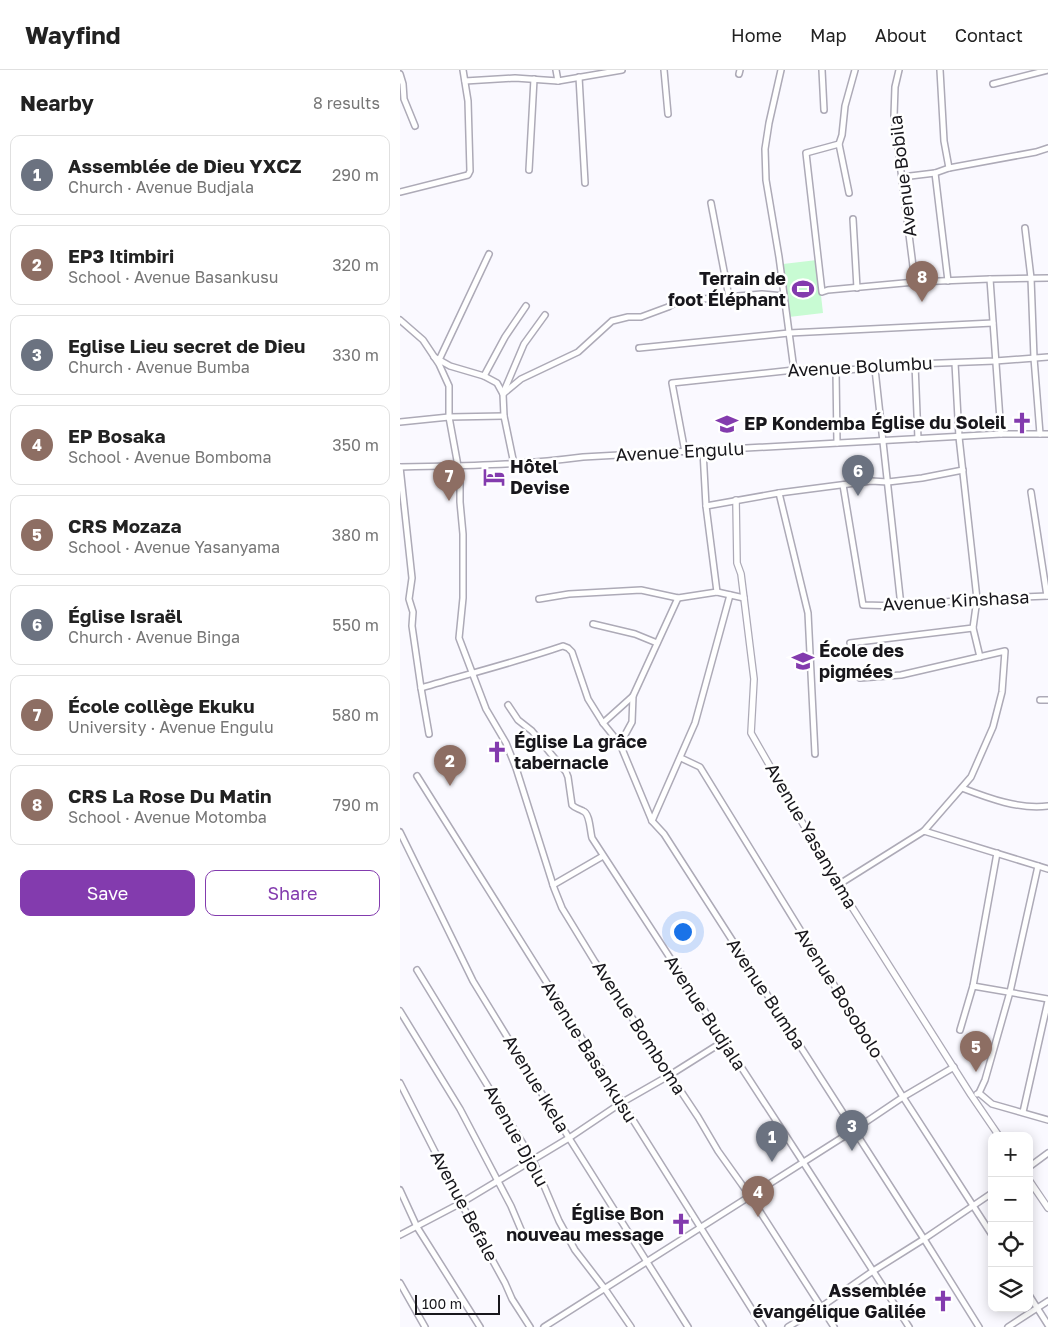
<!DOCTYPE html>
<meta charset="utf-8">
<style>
:root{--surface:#fff;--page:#f6f6f6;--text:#222;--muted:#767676;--line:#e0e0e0;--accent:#833bae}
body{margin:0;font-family:"Golos Text",sans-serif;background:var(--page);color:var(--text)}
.controls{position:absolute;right:15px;bottom:15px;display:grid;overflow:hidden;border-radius:10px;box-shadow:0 2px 12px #0003}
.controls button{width:45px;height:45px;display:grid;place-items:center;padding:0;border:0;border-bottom:1px solid var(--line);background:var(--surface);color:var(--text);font:25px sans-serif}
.scale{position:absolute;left:15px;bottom:12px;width:85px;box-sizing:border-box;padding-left:5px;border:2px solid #18171c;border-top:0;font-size:14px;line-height:18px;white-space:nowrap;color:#18171c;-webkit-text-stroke:4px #fff;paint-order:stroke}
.you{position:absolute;left:282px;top:861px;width:18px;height:18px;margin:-12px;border:4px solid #fff;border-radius:50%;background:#1a73e8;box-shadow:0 0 0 8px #1a73e833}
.badge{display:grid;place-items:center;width:32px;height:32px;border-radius:50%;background:var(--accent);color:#fff;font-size:16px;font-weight:700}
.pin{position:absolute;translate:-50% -41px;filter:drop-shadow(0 1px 2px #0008)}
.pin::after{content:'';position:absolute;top:26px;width:18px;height:15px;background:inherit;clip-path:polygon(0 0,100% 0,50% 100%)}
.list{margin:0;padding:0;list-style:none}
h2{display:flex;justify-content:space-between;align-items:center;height:65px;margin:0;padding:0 20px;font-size:21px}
h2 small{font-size:16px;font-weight:400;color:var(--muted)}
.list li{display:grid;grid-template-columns:32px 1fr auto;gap:15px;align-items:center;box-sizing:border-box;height:80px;margin:0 10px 10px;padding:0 10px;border:1px solid var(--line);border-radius:10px}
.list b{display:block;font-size:19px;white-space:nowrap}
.list p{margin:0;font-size:16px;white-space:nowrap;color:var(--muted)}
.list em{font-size:16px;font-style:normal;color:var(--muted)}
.actions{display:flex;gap:10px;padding:15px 20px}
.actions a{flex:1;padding:11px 0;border:1px solid var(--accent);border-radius:10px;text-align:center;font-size:18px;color:var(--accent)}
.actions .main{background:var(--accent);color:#fff}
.icon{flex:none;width:28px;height:28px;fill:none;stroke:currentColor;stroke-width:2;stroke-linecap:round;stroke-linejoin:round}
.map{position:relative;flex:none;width:648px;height:1257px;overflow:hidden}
header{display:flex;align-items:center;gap:30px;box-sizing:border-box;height:70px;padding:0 25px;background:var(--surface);border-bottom:1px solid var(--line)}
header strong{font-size:24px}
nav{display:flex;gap:28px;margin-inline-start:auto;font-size:18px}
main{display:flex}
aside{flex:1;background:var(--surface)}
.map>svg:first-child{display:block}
.green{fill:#c8fbd3}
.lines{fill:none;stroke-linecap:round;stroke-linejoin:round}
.minor-casing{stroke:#adaab7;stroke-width:8}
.tertiary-casing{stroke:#adaab7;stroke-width:8}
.minor{stroke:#fff;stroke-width:5}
.tertiary{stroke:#fff;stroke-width:5.5}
.labels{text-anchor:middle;stroke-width:5;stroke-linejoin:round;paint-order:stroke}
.street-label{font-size:18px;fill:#18171c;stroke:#fff}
.poi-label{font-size:18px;font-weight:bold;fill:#18171c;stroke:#fff;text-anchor:end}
</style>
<header>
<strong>Wayfind</strong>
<nav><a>Home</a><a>Map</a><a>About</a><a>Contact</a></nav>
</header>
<main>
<aside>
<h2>Nearby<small>8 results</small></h2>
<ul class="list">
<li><span class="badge" style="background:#6b7280">1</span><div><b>Assemblée de Dieu YXCZ</b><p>Church · Avenue Budjala</p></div><em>290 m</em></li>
<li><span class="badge" style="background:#8d6e63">2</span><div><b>EP3 Itimbiri</b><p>School · Avenue Basankusu</p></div><em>320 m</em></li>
<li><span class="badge" style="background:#6b7280">3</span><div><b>Eglise Lieu secret de Dieu</b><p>Church · Avenue Bumba</p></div><em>330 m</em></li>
<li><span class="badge" style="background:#8d6e63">4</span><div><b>EP Bosaka</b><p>School · Avenue Bomboma</p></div><em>350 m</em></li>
<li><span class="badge" style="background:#8d6e63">5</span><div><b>CRS Mozaza</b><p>School · Avenue Yasanyama</p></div><em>380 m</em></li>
<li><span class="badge" style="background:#6b7280">6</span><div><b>Église Israël</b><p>Church · Avenue Binga</p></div><em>550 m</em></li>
<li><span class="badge" style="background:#8d6e63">7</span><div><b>École collège Ekuku</b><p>University · Avenue Engulu</p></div><em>580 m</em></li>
<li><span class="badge" style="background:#8d6e63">8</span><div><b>CRS La Rose Du Matin</b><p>School · Avenue Motomba</p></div><em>790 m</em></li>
</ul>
<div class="actions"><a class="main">Save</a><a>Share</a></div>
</aside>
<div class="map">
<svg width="648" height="1257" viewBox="0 0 648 1257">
<rect width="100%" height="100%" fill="#faf9ff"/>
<polygon class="green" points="417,190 423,243 389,247 383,194"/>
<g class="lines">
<g class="minor-casing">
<g id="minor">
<polyline points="156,0 158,11"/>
<polyline points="264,0 268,44"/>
<polyline points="381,0 369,53 365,79 366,110 379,187 394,300"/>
<polyline points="422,0 424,40"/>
<polyline points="499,0 495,17 494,46 515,212"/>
<polyline points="540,0 544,71 549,98"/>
<polyline points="0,4 3,14 4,29 15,56"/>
<polyline points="339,4 340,0"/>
<polyline points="179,7 185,113"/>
<polyline points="65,11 115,8 158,11 222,0"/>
<polyline points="593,14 648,0"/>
<polyline points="439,74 406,83 422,222 428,220 515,212 590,209 648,208"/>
<polyline points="129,100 134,9"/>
<polyline points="535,103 548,211"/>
<polyline points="502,107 535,103 549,98 636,82 648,78"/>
<polyline points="0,122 68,105 70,101 68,31 63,0"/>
<polyline points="449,123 439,74 442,65 445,36 455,0"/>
<polyline points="311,133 329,227"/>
<polyline points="453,149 457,218"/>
<polyline points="625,158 631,208 634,288 640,364"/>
<polyline points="590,209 601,364"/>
<polyline points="0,250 23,270 39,294 49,316 49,347 58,396 60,401 60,432 63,464 63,528 59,568 86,639 106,673 116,698 154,818 162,838 195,892 298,1047 318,1081 350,1126 434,1257"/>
<polyline points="239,278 389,263 593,253"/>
<polyline points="34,287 50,296 84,306 97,313 103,324 104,346 114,394"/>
<polyline points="39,290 89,184"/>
<polyline points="515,294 518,369"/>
<polyline points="475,299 501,536"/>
<polyline points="436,301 437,373"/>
<polyline points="84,306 105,267 126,236"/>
<polyline points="104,321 124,274 145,245"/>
<polyline points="103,324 121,309 178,282 212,251 228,247 241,247 268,237 278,231 362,224 384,226"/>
<polyline points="0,352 49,347 104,346"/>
<polyline points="303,381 306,436 317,522"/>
<polyline points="285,382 272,313 394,300 436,301 515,294 595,291 648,287"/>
<path d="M 0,397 C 61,396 122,395 183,387 L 601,364 L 648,364"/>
<polyline points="0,397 12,508 9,529 13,542 12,556 21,618 29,664"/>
<polyline points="443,415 463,535 501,536 577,529 648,526"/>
<polyline points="631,422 647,526"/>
<polyline points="379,423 408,543 415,684"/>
<polyline points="306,436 379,423 471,411 488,412 522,408 563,400"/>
<polyline points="139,529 169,524 241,520 278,528 317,522 344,528"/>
<polyline points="193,554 235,564 257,573"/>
<polyline points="573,558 580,587"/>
<polyline points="450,573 573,558 577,529 559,367 555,293"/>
<polyline points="460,608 501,605 605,581 602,622 593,657 571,707 524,761"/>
<path d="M 21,618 C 68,604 116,592 163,576 L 168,578 L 172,582 L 188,629 L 203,653 L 220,674 L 252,751 L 264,764 L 524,1169 L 579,1257"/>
<polyline points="640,630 648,630"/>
<path d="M 108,635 L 118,650 L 132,661 L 166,702 L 168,707 L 172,735 C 176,739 178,738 183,741 C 190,743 190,761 192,768 L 403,1092 L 509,1257"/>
<polyline points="203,653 233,626"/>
<polyline points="220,674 232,652 233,626 278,528"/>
<polyline points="281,688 300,697 503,1027 592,1165"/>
<polyline points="17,706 363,1257"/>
<path d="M 562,718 C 588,728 620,740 648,736"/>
<polyline points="252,751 295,653 330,525"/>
<polyline points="0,762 73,911 169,1068 288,1257"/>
<polyline points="153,815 203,786"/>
<polyline points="438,815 524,761 648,799"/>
<polyline points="17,900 133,1090 159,1151 175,1180 205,1219 231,1257"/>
<polyline points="573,916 648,929"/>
<polyline points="0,941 60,1039 111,1136 122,1162"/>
<polyline points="560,960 573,916 597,783"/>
<polyline points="0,1013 61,1133 105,1213 112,1229 130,1257"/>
<polyline points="579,1023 585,1010 610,922 638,796"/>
<polyline points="577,1024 579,1023 592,1034 648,1050"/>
<polyline points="623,1042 648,931"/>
<polyline points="629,1097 648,1083"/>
<polyline points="0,1120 17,1157 80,1257"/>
<polyline points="0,1165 61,1133 169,1068 221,1033 270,1005 324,971"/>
<polyline points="0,1213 25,1257"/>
<polyline points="629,1225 648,1255"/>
<polyline points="144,1257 454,1060 503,1027 554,997"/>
<polyline points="388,1257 421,1237 473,1201 524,1169 592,1123"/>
<polyline points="608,1257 648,1231"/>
</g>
</g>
<g class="tertiary-casing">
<g id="tertiary">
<polyline points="336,430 337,493 341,504 354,609 351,663 438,815 571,1025 599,1066"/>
<polyline points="629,1110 648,1138"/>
</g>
</g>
<use href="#minor" class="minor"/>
<use href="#tertiary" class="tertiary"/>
</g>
<defs>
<g id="stadium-bare" transform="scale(1.725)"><path d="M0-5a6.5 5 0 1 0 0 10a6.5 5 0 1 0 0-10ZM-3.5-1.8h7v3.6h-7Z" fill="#833bae" stroke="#fff" stroke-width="2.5" paint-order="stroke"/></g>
<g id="church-bare" transform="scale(1.725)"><path d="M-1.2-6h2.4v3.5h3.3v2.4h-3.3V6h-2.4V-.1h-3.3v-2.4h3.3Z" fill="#833bae" stroke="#fff" stroke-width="2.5" paint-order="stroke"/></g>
<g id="school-bare" transform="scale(1.725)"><path d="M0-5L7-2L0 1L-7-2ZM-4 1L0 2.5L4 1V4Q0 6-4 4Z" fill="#833bae" stroke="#fff" stroke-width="2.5" paint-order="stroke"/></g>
<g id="hotel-bare" transform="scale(1.725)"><path d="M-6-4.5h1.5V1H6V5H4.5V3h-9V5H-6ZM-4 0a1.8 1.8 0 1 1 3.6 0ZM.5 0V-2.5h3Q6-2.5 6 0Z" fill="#833bae" stroke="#fff" stroke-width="2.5" paint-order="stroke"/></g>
</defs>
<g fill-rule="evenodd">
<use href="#stadium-bare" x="403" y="219"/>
<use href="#church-bare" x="622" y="353"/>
<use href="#school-bare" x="327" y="354"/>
<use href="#hotel-bare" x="94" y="407"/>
<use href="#school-bare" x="403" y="591"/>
<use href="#church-bare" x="97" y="682"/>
<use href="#church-bare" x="281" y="1154"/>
<use href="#church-bare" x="543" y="1231"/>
</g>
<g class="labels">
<g class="street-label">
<text transform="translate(503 106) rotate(-97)" y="6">Avenue Bobila</text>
<text transform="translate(460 297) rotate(-3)" y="6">Avenue Bolumbu</text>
<text transform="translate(280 382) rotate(-3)" y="6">Avenue Engulu</text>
<text transform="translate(556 531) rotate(-3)" y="6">Avenue Kinshasa</text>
<text transform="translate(411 766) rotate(60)" y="6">Avenue Yasanyama</text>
<text transform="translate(439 923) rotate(58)" y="6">Avenue Bosobolo</text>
<text transform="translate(366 924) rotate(57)" y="6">Avenue Bumba</text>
<text transform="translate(305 943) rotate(57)" y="6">Avenue Budjala</text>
<text transform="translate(239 958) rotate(57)" y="6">Avenue Bomboma</text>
<text transform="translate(189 982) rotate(58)" y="6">Avenue Basankusu</text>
<text transform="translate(136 1014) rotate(59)" y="6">Avenue Ikela</text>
<text transform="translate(116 1066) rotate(61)" y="6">Avenue Djolu</text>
<text transform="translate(64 1136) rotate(62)" y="6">Avenue Befale</text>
</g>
<g class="poi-label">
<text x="386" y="215">Terrain de<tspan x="386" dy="21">foot Éléphant</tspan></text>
<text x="606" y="359">Église du Soleil</text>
<text x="344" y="360" text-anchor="start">EP Kondemba</text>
<text x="110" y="403" text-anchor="start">Hôtel<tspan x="110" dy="21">Devise</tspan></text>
<text x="419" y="587" text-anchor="start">École des<tspan x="419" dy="21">pigmées</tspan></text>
<text x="114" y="678" text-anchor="start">Église La grâce<tspan x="114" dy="21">tabernacle</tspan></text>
<text x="264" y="1150">Église Bon<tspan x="264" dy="21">nouveau message</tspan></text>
<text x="526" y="1227">Assemblée<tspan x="526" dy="21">évangélique Galilée</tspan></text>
</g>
</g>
</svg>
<div class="controls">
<button>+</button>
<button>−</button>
<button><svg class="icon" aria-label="locate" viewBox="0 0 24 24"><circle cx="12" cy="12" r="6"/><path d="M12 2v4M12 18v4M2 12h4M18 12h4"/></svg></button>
<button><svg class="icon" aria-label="layers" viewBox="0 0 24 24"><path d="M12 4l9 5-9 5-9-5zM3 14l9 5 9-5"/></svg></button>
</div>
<div class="scale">100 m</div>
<div class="you"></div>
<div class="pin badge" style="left:372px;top:1092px;background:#6b7280">1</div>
<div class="pin badge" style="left:50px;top:716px;background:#8d6e63">2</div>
<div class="pin badge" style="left:452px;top:1081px;background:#6b7280">3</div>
<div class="pin badge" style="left:358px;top:1147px;background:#8d6e63">4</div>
<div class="pin badge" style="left:576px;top:1002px;background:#8d6e63">5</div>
<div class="pin badge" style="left:458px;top:426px;background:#6b7280">6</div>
<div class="pin badge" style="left:49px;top:431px;background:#8d6e63">7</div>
<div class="pin badge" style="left:522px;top:232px;background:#8d6e63">8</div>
</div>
</main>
